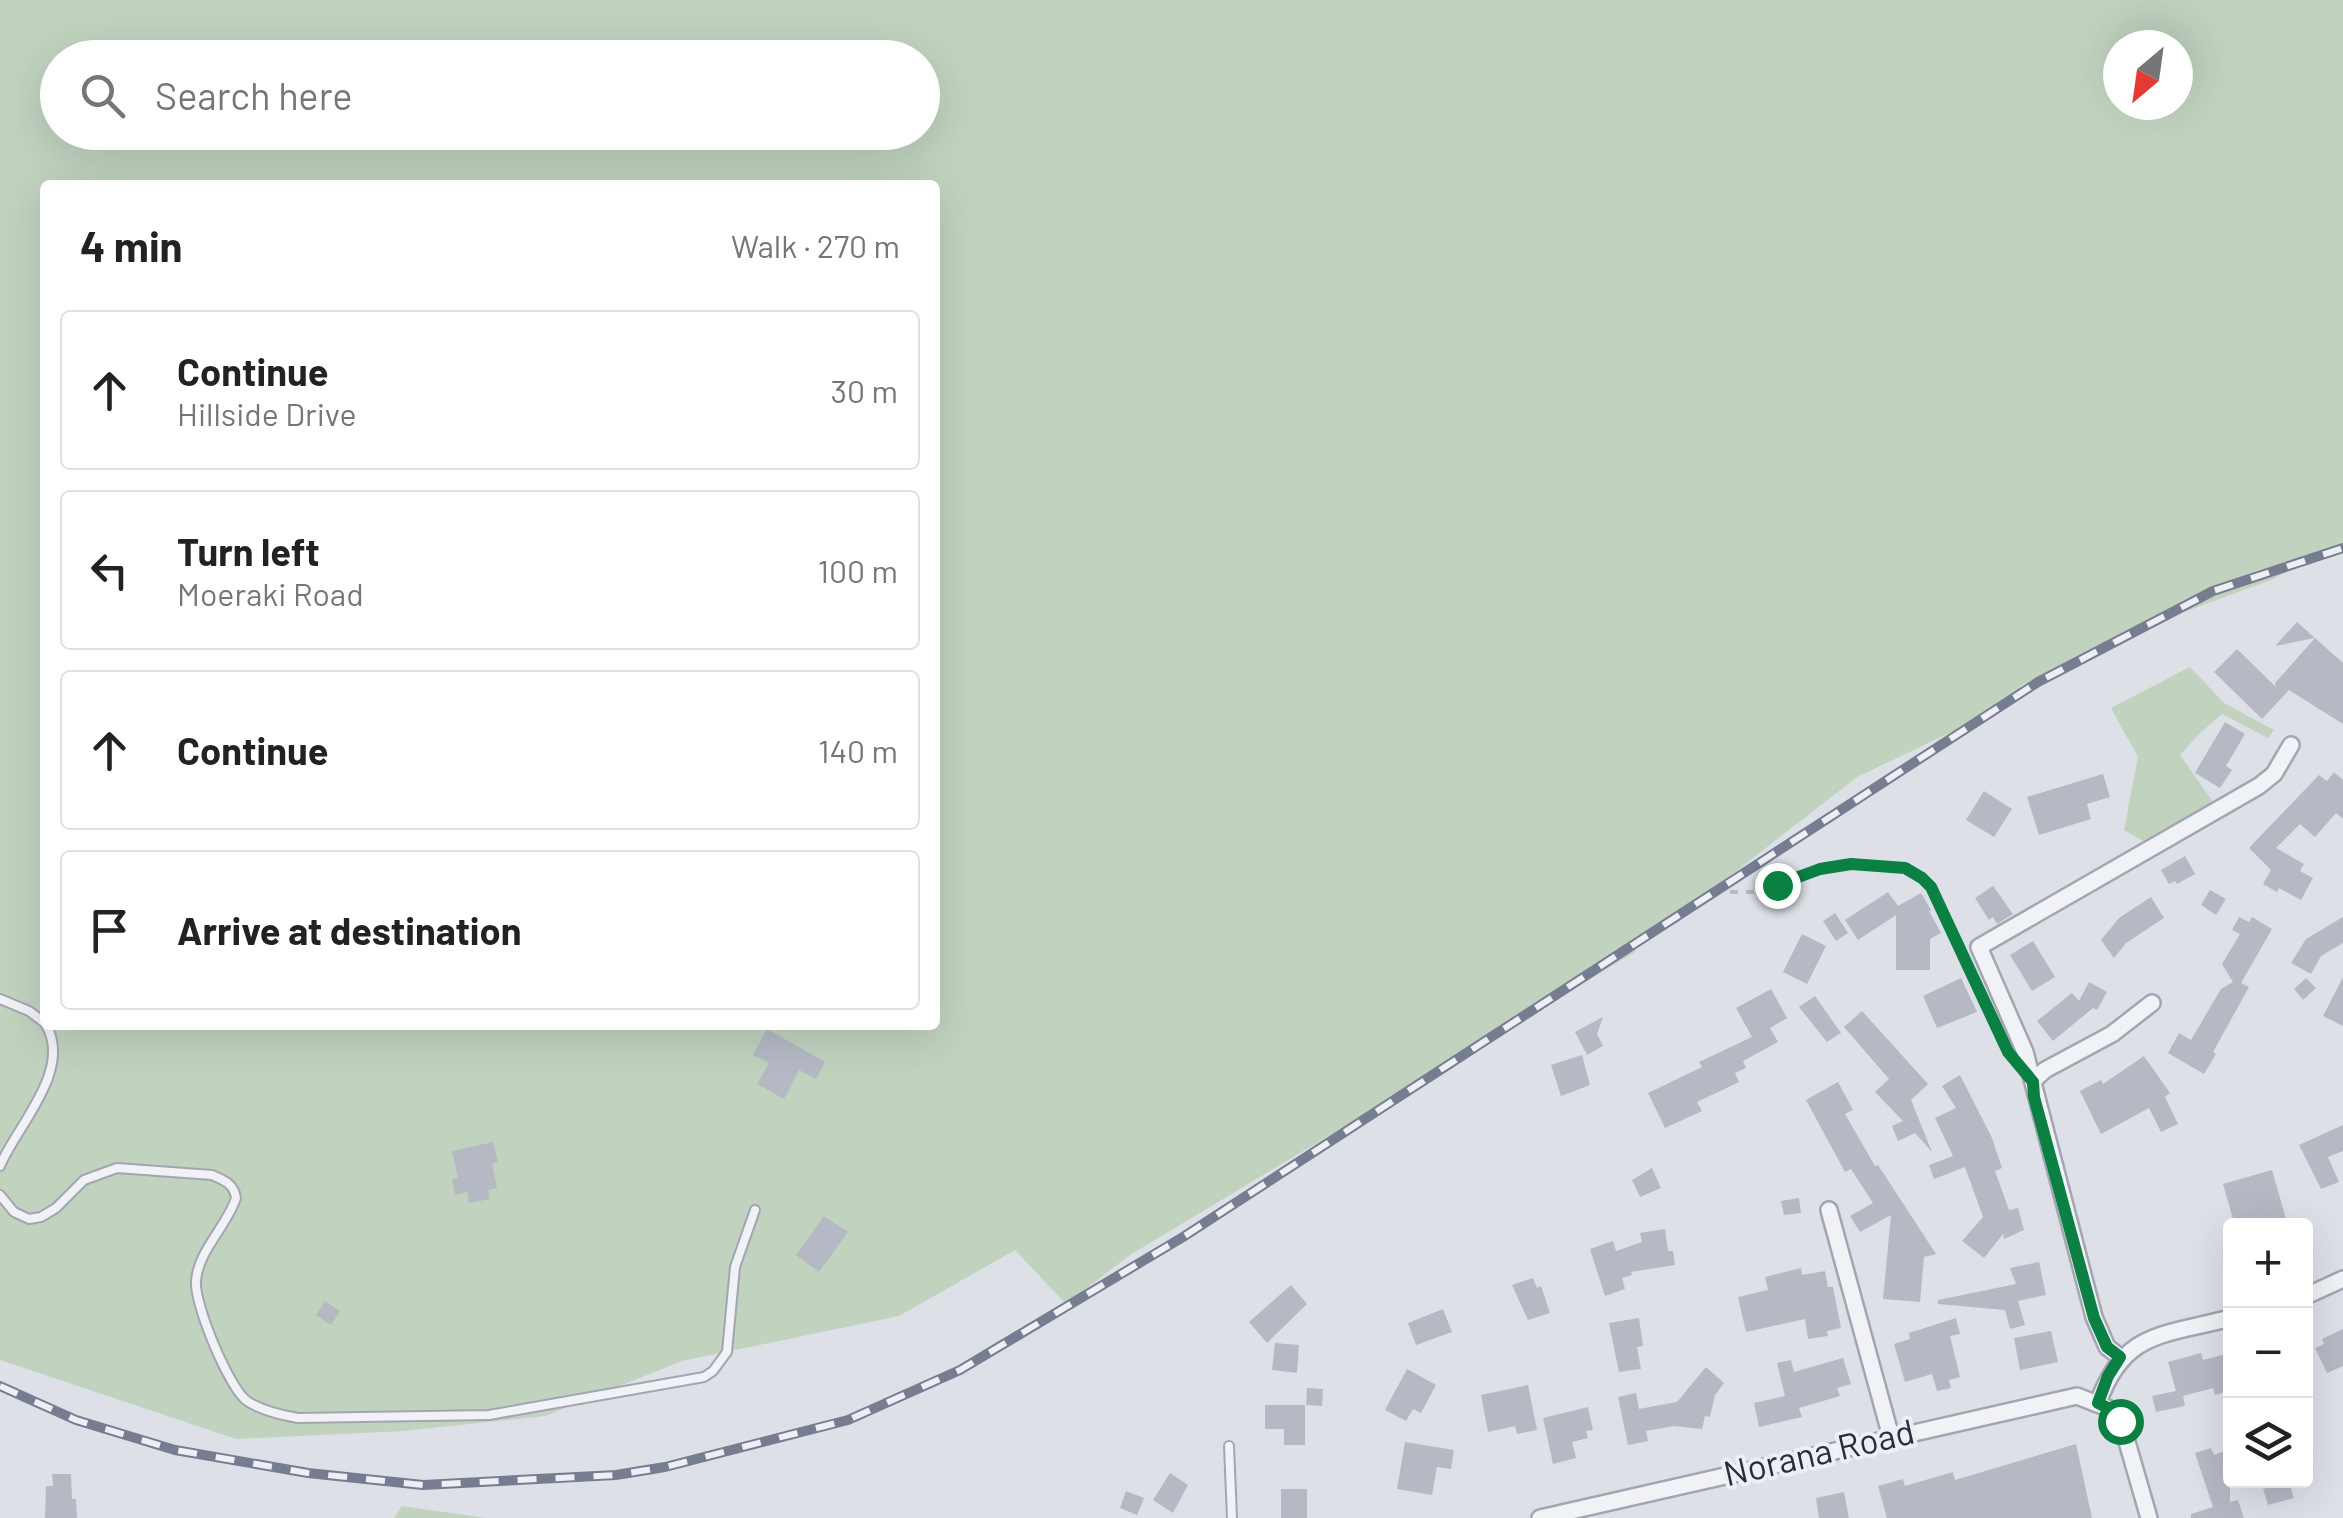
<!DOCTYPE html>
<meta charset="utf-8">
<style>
:root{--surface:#fff;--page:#f6f6f6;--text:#222;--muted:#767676;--line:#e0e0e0}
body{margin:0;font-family:Barlow,sans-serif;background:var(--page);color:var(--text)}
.controls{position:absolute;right:30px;bottom:30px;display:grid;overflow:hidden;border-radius:10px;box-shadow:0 10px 40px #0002}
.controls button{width:90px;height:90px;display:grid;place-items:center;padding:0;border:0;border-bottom:2px solid var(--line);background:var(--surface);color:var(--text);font:50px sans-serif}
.compass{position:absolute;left:2103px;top:30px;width:90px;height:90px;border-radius:50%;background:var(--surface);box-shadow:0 10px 40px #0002;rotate:209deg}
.stop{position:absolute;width:30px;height:30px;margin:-22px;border:8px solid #0b8043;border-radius:50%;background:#fff}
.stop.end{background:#0b8043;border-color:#fff;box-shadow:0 2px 10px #0008}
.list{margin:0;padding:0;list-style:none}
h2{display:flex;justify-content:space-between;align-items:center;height:130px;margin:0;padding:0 40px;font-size:42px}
h2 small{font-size:32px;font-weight:400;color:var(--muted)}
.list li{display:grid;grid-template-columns:65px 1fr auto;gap:30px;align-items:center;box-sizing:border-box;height:160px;margin:0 20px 20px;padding:0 20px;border:2px solid var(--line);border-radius:10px}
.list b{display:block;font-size:38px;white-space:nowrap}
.list p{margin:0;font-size:32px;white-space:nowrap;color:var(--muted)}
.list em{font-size:32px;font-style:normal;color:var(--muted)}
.icon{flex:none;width:55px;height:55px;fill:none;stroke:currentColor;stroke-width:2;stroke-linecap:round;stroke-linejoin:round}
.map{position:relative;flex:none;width:2343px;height:1518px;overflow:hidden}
.search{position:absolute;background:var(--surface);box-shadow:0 10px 40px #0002;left:40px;top:40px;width:900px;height:110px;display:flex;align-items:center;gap:25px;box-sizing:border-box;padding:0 35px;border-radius:55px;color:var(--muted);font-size:38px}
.panel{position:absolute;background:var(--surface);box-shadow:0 10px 40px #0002;left:40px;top:180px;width:900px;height:850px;border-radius:10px}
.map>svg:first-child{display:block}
.green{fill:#c1d2bf;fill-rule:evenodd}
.building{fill:#b5b9c4}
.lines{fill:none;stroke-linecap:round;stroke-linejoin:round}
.service-casing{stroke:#a3a6b2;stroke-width:12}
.minor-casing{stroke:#a3a6b2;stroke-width:20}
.path{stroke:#b8bbc3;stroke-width:4;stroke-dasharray:8 8;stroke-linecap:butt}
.service{stroke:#f0f2f6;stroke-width:8}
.minor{stroke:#f0f2f6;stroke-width:15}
.rail-casing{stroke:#777d91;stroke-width:10}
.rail{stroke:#edeff5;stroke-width:6;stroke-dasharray:19;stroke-linecap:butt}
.route{stroke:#0b8043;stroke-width:12}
.labels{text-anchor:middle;stroke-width:8;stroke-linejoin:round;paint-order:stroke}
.street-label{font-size:35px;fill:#272c3f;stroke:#edeff5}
</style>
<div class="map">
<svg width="2343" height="1518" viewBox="0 0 2343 1518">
<rect width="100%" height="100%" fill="#dee0e8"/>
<g class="green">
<path d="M 0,0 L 2343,0 L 2343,550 L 2305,555 L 2276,578 L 2152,624 L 2020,686 L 2019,700 L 1857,777 L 1708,893 L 1640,935 L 1635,952 L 1130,1255 L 1066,1304 L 1015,1250 L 899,1316 L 682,1361 L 545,1416 L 404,1431 L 236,1439 L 0,1360 ZM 2118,45 L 2178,45 L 2178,105 L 2118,105 ZM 58,58 L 922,58 L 922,132 L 58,132 ZM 45,185 L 935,185 L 935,1025 L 45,1025 Z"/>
<polygon points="2190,667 2224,703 2274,730 2268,738 2222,714 2199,734 2180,755 2213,802 2143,841 2124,830 2138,757 2111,708"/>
<polygon points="402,1506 486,1518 394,1518"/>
</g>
<g class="building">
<polygon points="2297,622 2343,663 2343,724 2289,690 2262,719 2214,672 2237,649 2276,687 2275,683 2315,638 2275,646"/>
<polygon points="2225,722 2245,734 2226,766 2232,770 2220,788 2195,773"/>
<polygon points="2334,772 2343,780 2343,819 2336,813 2315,837 2300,824 2276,848 2304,864 2300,871 2313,878 2301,900 2279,888 2277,892 2263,884 2271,870 2249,848 2319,775 2327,781"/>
<polygon points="2103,774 2110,797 2087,804 2091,819 2039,835 2027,797"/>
<polygon points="1984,791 2012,809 1994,837 1966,820"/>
<polygon points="2185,856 2195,874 2177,884 2175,881 2169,884 2161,870"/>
<polygon points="1993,886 2013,914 1997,924 1993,917 1989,920 1975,898"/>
<polygon points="2210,890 2226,899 2216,915 2201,905"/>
<polygon points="1888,892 1898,906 1921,893 1931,910 1929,911 1941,933 1930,939 1930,970 1896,970 1896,915 1858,940 1845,920"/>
<polygon points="2151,897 2164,918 2126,943 2114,958 2101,940 2119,918"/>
<polygon points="1835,913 1848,933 1836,941 1823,921"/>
<polygon points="2239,917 2249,922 2252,917 2272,929 2241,983 2249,987 2213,1052 2216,1054 2204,1074 2168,1053 2179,1033 2191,1040 2221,989 2233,982 2222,964 2240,934 2232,930"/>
<polygon points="2343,917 2343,943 2321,956 2311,974 2291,963 2306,939"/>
<polygon points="1802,934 1826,946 1807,984 1783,972"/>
<polygon points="2033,941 2055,977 2032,991 2010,955"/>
<polygon points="2343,977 2343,1026 2323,1016"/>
<polygon points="1961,978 1977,1012 1937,1028 1923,996"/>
<polygon points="2306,978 2316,988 2303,1000 2294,989"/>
<polygon points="2089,982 2107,992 2097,1010 2093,1008 2053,1041 2037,1021 2072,993 2079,1001"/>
<polygon points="1771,989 1787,1018 1770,1028 1778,1042 1743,1061 1746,1068 1735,1073 1739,1082 1697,1102 1702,1111 1665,1128 1648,1093 1702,1067 1699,1062 1752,1037 1736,1008"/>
<polygon points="1815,996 1841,1033 1827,1042 1799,1007"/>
<polygon points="1862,1011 1928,1084 1911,1100 1932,1152 1915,1133 1898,1141 1892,1126 1903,1121 1875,1092 1889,1079 1844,1027"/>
<polygon points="1603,1017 1597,1034 1603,1046 1587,1055 1575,1032"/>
<polygon points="767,1029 825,1062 816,1079 799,1070 784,1099 757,1084 769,1063 753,1055"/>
<polygon points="1582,1055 1590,1085 1561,1096 1551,1065"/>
<polygon points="2144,1056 2170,1093 2165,1097 2178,1124 2161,1132 2149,1108 2101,1134 2080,1091 2101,1080 2103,1084"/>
<polygon points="1960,1075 1992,1138 2002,1168 1995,1171 2009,1210 2018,1208 2024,1230 2004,1239 2003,1234 1984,1258 1962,1241 1983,1217 1965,1167 1934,1179 1929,1165 1953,1156 1935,1118 1956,1108 1942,1086"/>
<polygon points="1838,1082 1853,1110 1845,1114 1875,1166 1878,1165 1936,1254 1924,1257 1920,1302 1883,1299 1891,1215 1860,1232 1850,1216 1873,1203 1851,1169 1845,1172 1806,1100"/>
<polygon points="2343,1125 2343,1151 2328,1157 2339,1182 2321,1189 2299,1145"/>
<polygon points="493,1142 498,1162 492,1164 497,1188 488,1190 490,1199 469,1203 467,1192 455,1195 452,1179 458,1178 452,1151"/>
<polygon points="1652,1168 1661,1188 1640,1197 1632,1180"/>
<polygon points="2272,1170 2287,1222 2273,1226 2235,1226 2223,1184"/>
<polygon points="1799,1198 1801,1213 1784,1215 1781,1201"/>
<polygon points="824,1216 848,1232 819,1272 796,1255"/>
<polygon points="1665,1229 1668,1251 1673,1251 1675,1265 1631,1272 1632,1275 1622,1278 1625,1289 1605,1296 1590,1249 1613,1241 1616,1251 1642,1242 1640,1233"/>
<polygon points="2039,1262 2046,1295 2018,1301 2025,1325 2010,1329 2005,1310 1938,1304 1938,1300 2016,1284 2010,1268"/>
<polygon points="1801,1268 1802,1275 1825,1271 1828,1287 1833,1287 1841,1328 1827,1331 1828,1336 1808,1339 1805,1319 1746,1332 1738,1297 1768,1290 1765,1277"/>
<polygon points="1533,1278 1537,1288 1541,1286 1550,1313 1528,1320 1512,1285"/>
<polygon points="1291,1285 1307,1304 1267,1343 1249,1322"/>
<polygon points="325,1301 340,1311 331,1325 316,1315"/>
<polygon points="1443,1309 1452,1332 1416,1345 1408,1323"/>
<polygon points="1639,1318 1643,1346 1637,1347 1641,1369 1619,1372 1609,1323"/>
<polygon points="1956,1318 1960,1334 1950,1336 1960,1377 1949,1380 1951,1388 1937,1391 1932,1374 1905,1382 1894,1344 1910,1339 1909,1333"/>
<polygon points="2343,1329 2343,1366 2327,1373 2315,1348 2324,1344 2322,1339"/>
<polygon points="2051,1331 2058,1362 2020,1370 2014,1338"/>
<polygon points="1275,1343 1299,1345 1297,1373 1272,1370"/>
<polygon points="2201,1353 2203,1360 2230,1353 2230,1390 2215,1395 2213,1388 2183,1396 2185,1406 2156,1412 2152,1396 2176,1391 2168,1362"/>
<polygon points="1843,1358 1851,1384 1837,1388 1840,1396 1799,1408 1802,1417 1759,1427 1754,1403 1785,1396 1777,1363 1791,1360 1794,1372"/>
<polygon points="1706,1367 1724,1383 1715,1395 1710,1417 1705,1416 1702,1429 1674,1426 1646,1431 1648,1441 1628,1445 1618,1397 1636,1393 1639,1409 1677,1402"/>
<polygon points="1407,1369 1436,1385 1421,1413 1413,1409 1406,1421 1385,1410"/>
<polygon points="1528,1385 1537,1430 1517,1434 1515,1426 1488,1432 1481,1395"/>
<polygon points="1307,1388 1323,1389 1322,1406 1306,1405"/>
<polygon points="1265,1405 1305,1405 1305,1445 1284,1445 1284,1429 1265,1429"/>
<polygon points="1588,1407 1593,1430 1586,1431 1588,1438 1572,1442 1576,1458 1553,1464 1543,1418"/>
<polygon points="1405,1442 1454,1450 1451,1469 1437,1467 1432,1495 1397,1489"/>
<polygon points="2076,1444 2092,1518 1887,1518 1878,1486 1903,1479 1905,1486 1953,1472 1955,1480"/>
<polygon points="2211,1448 2214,1455 2230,1449 2230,1502 2238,1500 2244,1518 2191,1518 2191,1514 2213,1507 2195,1453"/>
<polygon points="1170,1473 1188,1485 1173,1513 1153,1500"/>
<polygon points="52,1474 71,1474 72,1499 76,1499 77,1518 45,1518 46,1486 53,1486"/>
<polygon points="2289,1482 2294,1498 2268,1505 2263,1489"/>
<rect x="1281" y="1489" width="26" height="29"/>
<polygon points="1126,1491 1144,1498 1137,1515 1120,1508"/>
<polygon points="1844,1492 1849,1518 1819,1518 1816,1498"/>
</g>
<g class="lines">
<g class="service-casing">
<g id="service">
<polyline points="0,999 29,1011 45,1023"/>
<path d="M 0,1166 C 16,1127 73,1070 46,1025"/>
<path d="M 0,1195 L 14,1212 L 29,1219 L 41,1217 L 56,1208 L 84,1180 L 117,1168 L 212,1175 C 224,1180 234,1184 236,1198 C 227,1226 198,1251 196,1281 C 194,1304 229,1388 247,1401 C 262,1411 280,1415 298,1418 L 489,1415 L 704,1377 L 713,1371 L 727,1352 L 735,1267 L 755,1210"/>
<polyline points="1229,1446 1232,1518"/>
</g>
</g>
<g class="minor-casing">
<g id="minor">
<polyline points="2033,1081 2045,1070 2112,1034 2152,1003"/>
<polyline points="1829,1210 1891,1437"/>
<polyline points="2306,1296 2343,1279"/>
<polyline points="2120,1357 2107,1347 2094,1317 2025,1052 1979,947 2259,786 2274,774 2291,745"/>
<path d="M 2098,1403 C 2124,1330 2164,1336 2230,1318"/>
<polyline points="1540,1518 2077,1396 2110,1409 2121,1421 2149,1518"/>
</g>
</g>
<polyline class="path" points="1730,892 1753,892 1820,869 1851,864 1885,864 1905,868 1931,887 1963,956"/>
<use href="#service" class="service"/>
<use href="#minor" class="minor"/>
<g class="rail-casing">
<polyline id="rail" points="0,1386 76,1420 175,1450 308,1473 423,1485 616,1475 665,1467 848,1420 960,1370 1183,1237 2038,682 2213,591 2343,548"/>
</g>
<use href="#rail" class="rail"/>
</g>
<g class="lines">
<polyline class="route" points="1777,885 1820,869 1851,864 1905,868 1922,878 1931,887 2008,1052 2033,1082 2034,1097 2094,1318 2107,1347 2120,1357 2108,1376 2098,1403 2110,1409 2120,1421"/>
</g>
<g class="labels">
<g class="street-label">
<text transform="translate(1819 1453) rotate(-13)" y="12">Norana Road</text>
</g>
</g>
</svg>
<div class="controls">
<button>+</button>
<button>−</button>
<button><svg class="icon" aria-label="layers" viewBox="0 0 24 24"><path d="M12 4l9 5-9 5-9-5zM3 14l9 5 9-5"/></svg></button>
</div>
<svg class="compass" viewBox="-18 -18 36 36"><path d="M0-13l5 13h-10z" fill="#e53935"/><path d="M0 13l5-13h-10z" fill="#767676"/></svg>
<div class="stop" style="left:2120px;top:1421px"></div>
<div class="stop end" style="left:1777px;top:885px"></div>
<div class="search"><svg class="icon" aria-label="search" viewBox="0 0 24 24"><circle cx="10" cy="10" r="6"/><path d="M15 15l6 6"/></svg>Search here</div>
<section class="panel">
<h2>4 min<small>Walk · 270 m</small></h2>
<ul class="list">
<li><svg class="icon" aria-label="ahead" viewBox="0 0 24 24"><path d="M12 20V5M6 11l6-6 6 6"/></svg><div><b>Continue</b><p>Hillside Drive</p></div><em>30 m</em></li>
<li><svg class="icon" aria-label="left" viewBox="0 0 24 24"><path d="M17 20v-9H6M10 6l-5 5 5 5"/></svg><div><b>Turn left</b><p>Moeraki Road</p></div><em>100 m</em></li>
<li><svg class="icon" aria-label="ahead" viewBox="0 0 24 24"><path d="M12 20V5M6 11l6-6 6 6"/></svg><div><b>Continue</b></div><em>140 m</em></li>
<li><svg class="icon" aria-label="arrive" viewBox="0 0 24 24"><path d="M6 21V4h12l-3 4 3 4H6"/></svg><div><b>Arrive at destination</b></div></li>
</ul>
</section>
</div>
